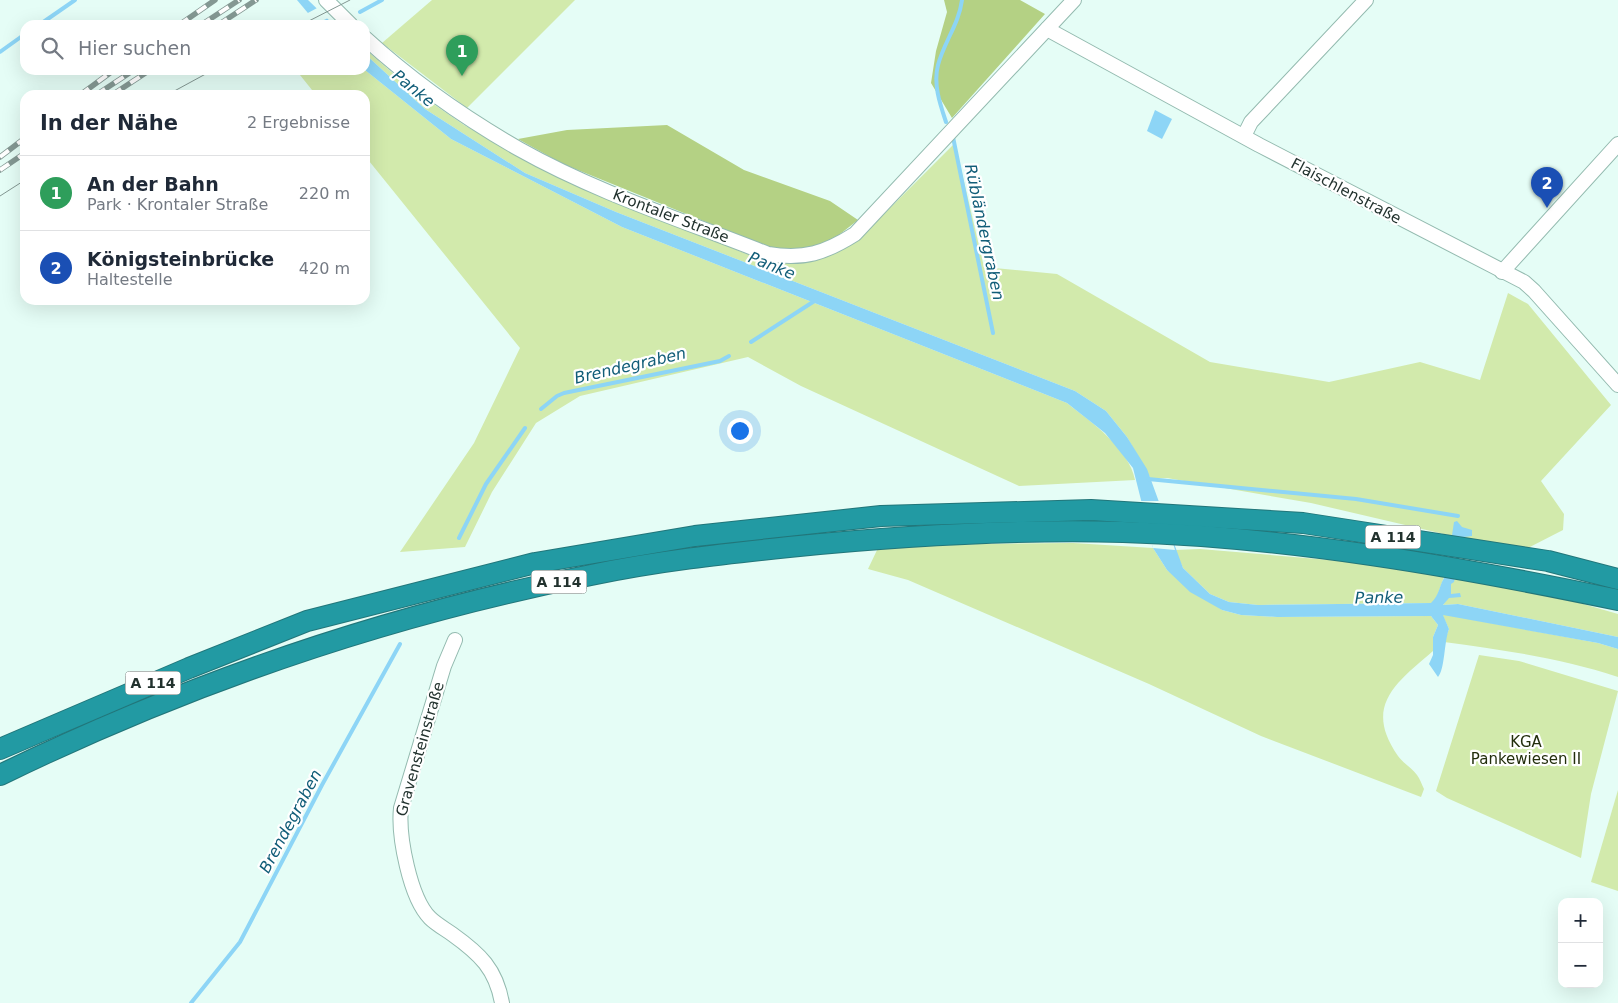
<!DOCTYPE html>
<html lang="de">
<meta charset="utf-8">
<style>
:root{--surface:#fff;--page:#f6f6f7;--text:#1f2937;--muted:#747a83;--line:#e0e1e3;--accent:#0b8043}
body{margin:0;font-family:"DejaVu Sans",sans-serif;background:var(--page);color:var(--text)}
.controls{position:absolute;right:15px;bottom:15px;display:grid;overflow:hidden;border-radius:10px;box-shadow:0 5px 20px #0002}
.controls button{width:45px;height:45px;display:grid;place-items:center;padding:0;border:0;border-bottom:1px solid var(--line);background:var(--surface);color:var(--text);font:25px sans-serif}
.you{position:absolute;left:739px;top:430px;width:18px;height:18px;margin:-12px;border:4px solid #fff;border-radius:50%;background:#1a73e8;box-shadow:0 0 0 8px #1a73e833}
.badge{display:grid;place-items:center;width:32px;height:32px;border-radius:50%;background:var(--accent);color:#fff;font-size:16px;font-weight:700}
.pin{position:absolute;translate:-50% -41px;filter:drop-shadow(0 1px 2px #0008)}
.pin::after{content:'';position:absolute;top:26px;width:18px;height:15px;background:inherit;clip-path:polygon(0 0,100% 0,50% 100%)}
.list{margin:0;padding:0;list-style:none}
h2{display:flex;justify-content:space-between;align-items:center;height:65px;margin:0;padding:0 20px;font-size:21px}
h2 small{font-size:16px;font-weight:400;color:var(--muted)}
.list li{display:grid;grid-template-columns:32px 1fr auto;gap:15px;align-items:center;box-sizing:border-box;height:75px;padding:0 20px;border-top:1px solid var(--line)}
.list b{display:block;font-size:19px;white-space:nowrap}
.list p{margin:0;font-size:16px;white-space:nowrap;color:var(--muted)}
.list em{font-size:16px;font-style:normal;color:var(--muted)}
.icon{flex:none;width:28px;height:28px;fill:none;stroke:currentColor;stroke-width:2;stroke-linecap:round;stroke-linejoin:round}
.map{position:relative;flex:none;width:1618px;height:1003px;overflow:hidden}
.search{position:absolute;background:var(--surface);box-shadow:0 5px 20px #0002;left:20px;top:20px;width:350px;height:55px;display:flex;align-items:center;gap:12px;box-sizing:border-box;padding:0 18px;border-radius:15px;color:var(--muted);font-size:19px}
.panel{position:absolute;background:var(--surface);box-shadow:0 5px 20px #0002;left:20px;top:90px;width:350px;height:215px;border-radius:15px}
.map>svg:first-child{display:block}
.green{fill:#d2eaac}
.forest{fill:#b4d184}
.water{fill:#8dd5f6}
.pier{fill:#e5fdf6}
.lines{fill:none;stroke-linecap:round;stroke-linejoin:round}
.stream{stroke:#8dd5f6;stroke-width:4}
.minor-casing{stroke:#93baaf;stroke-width:16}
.highway-casing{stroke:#22767a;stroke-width:22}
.minor{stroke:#fff;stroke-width:14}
.highway{stroke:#229aa3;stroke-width:20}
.tram{stroke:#849893;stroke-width:1}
.rail-casing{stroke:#849893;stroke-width:5.5}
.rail{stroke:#fff;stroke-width:4;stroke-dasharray:11;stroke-linecap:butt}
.labels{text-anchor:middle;stroke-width:4.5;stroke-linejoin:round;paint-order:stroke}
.shield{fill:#fff;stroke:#64706d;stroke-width:1}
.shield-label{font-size:14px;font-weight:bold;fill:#22322e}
.street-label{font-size:15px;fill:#22322e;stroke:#fff}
.park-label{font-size:15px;fill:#232e0d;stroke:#fff}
.water-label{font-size:16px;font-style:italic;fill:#115d78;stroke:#fff}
</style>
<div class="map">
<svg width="1618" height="1003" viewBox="0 0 1618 1003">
<rect width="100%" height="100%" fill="#e5fdf6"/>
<g class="green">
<polygon points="432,0 575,0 467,108 382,43"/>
<polygon points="365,49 410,88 464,125 516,155 604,195 744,253 775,262 814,259 858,240 955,143 984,267 1057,274 1210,362 1329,382 1420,362 1480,380 1508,293 1528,304 1611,405 1541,481 1564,514 1563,530 1524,550 1448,535 1311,503 1167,478 1151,479 1127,437 1106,411 1075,391 616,212 525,173 425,109 365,54"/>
<path d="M 296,70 L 365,70 L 451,139 L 622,227 L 1067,403 C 1091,422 1129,448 1135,480 L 1019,486 L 801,386 L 748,357 L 580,396 L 536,423 L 492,492 L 465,547 L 400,552 L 474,443 L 520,348 L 365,156 L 365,95 L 316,95 Z"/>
<path d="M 1073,543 L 1153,548 L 1167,570 L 1222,610 L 1241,615 L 1277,617 L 1431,616 L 1438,625 L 1433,637 L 1433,651 C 1396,683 1363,706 1398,756 C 1404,764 1412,768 1417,775 C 1420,779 1422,785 1424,789 L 1421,797 L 1261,736 L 1149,684 L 908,580 L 868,569 L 878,548 L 978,544 Z"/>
<polygon points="1200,549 1365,563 1444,577 1436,599 1432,603 1258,605 1229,602 1210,594 1183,568 1175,550"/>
<polygon points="1455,579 1552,595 1618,614 1618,637 1458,604 1443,605 1451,594 1451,583"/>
<path d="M 1442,614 L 1598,643 L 1618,649 L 1618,677 C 1561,658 1503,650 1444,642 L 1449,629 Z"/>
<polygon points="1479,655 1519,661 1618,691 1591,794 1581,858 1447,798 1436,791"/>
<polygon points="1618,790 1618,891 1591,882"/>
</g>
<g class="forest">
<polygon points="944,0 1020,0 1045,14 952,118 931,83 936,51 947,12"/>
<polygon points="667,125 744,170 830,201 858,220 835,238 810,249 770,248 563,164 518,139 567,130"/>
</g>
<g class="water">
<polygon points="297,0 308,0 334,25 318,25"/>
<path d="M 365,54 L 425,109 L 525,173 L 616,212 L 1075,391 L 1106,411 L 1127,437 L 1147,469 L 1183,568 L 1210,594 L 1229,602 L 1258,605 L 1431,603 C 1440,595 1439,584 1446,575 L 1454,522 L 1457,521 L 1462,527 L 1472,530 L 1472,536 L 1464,537 L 1454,582 L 1451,584 L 1451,594 L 1460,593 L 1461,597 L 1449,598 L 1443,605 L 1458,604 L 1618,637 L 1618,649 L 1598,643 L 1443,615 L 1449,629 C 1444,642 1445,669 1438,677 L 1429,664 L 1433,655 L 1433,637 L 1438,625 L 1431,616 L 1277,617 L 1241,615 L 1222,610 L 1190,592 L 1167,570 L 1153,548 L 1133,468 L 1105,433 L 1067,403 L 622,227 L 451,139 L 365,70 Z"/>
<polygon points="1155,110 1172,119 1162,139 1147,131"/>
</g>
<g class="pier">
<polygon points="319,7 330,17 314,25 306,14"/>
<polygon points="1139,501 1161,501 1175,550 1153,548"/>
</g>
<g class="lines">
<g class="stream">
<polyline points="360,12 382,0"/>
<polyline points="39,25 75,0"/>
<polyline points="0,52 25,34"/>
<path d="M 946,122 C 940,104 933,84 938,65 C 944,42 959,24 962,0"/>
<polyline points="953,137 993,333"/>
<polyline points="751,342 816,300"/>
<polyline points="541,409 557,396 564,393 720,361 729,356"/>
<polyline points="1148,479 1356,499 1458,516"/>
<polyline points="459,538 486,484 525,428"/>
<polyline points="191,1003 240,942 322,785 400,644"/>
</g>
<g class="minor-casing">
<g id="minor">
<polyline points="326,0 351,25"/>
<polyline points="1047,29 1259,145 1524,282 1534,291 1618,385"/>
<path d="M 365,38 C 412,81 463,117 519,149 C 597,193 685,221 768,254 C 804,260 825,253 855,234 L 1074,0"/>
<polyline points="1244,136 1251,122 1366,0"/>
<polyline points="1502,272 1618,144"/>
<path d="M 455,640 L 444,666 L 401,808 C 398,836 410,898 430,918 C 436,924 445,929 452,934 C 480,954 496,969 502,1003"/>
</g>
</g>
<g class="highway-casing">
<g id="highway">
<polyline points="0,749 189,668 307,621 535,563 695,536 881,516 1091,510 1303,523 1548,561 1618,579"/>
<path d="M 0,775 C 187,684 387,615 591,575 C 657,561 723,554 789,547 C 900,536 1011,529 1123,532 C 1289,537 1455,566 1618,600"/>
</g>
</g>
<use href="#minor" class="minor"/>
<use href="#highway" class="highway"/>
<g class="tram">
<polyline points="301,25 350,0"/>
<polyline points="167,95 213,70"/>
<polyline points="0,196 25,180"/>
</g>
<g class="rail-casing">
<g id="rail">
<polyline points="179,25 215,0"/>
<polyline points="201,25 239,0"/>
<polyline points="218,25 256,0"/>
<polyline points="80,95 114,70"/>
<polyline points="96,95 134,70"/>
<polyline points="112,95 150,70"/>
<polyline points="0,157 25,138"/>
<polyline points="0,170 25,153"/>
</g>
</g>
<use href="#rail" class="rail"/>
</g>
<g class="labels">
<g class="shield">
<rect x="1365.5" y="525.5" width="55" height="23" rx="4"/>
<rect x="531.5" y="570.5" width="55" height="23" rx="4"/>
<rect x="125.5" y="671.5" width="55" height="23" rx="4"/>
</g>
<g class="shield-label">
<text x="1393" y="542">A 114</text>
<text x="559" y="587">A 114</text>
<text x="153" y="688">A 114</text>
</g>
<g class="street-label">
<text transform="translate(1346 191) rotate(28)" y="5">Flaischlenstraße</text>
<text transform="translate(671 216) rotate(21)" y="5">Krontaler Straße</text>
<text transform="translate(420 749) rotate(-74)" y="5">Gravensteinstraße</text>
</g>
<g class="park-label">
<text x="1526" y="747">KGA<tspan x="1526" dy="17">Pankewiesen II</tspan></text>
</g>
<g class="water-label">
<text transform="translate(414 88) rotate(39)" y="6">Panke</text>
<text transform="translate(985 232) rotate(78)" y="6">Rübländergraben</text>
<text transform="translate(772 265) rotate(22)" y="6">Panke</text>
<text transform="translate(630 365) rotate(-13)" y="6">Brendegraben</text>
<text transform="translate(1379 597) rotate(-1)" y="6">Panke</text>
<text transform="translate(290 821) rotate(-62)" y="6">Brendegraben</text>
</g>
</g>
</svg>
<div class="controls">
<button>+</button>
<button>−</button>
</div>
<div class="you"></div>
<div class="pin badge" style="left:462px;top:76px;background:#2e9e5b">1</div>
<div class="pin badge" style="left:1547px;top:208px;background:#1a4fb4">2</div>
<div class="search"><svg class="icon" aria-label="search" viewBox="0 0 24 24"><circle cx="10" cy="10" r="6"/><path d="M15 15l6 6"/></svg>Hier suchen</div>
<section class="panel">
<h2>In der Nähe<small>2 Ergebnisse</small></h2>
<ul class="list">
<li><span class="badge" style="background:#2e9e5b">1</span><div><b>An der Bahn</b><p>Park · Krontaler Straße</p></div><em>220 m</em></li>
<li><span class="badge" style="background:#1a4fb4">2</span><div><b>Königsteinbrücke</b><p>Haltestelle</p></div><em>420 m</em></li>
</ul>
</section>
</div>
